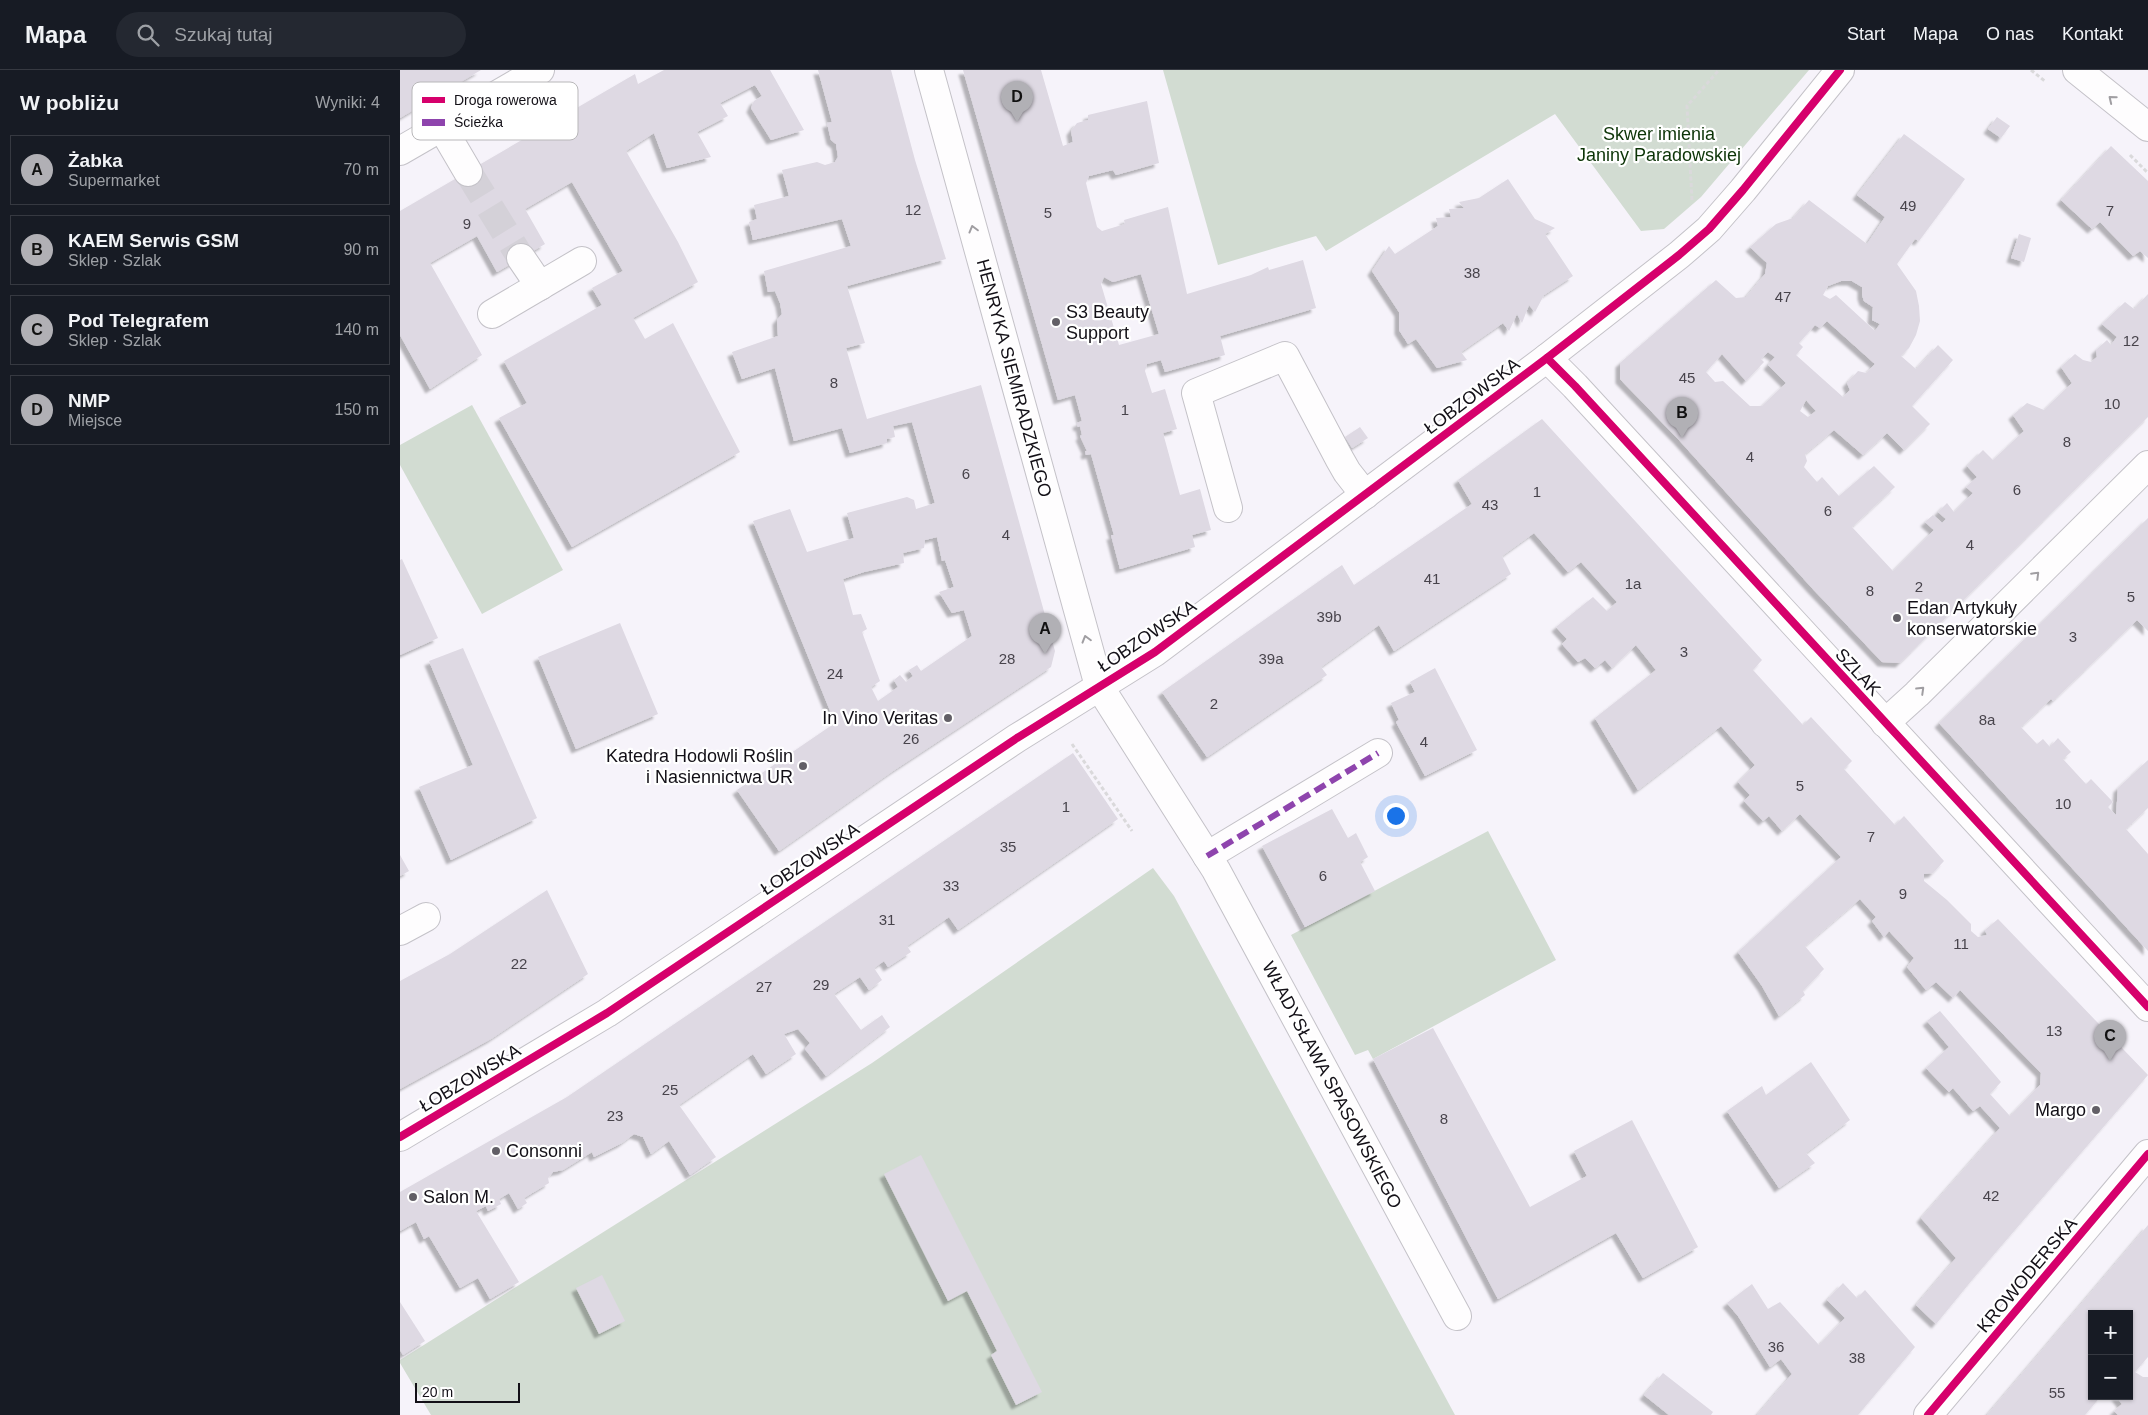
<!DOCTYPE html>
<html lang="pl">
<meta charset="utf-8">
<style>
:root{--surface:#171b24;--page:#242831;--text:#f1f3f6;--muted:#9ea1a6;--line:#363941;--accent:#b1b0b5}
body{margin:0;font-family:Arial,sans-serif;background:var(--page);color:var(--text)}
.controls{position:absolute;right:15px;bottom:15px;display:grid;overflow:hidden;border-radius:0px;box-shadow:0 1px 4px #0004}
.controls button{width:45px;height:45px;display:grid;place-items:center;padding:0;border:0;border-bottom:1px solid var(--line);background:var(--surface);color:var(--text);font:25px sans-serif}
.scale{position:absolute;left:15px;bottom:12px;width:105px;box-sizing:border-box;padding-left:5px;border:2px solid #131017;border-top:0;font-size:14px;line-height:18px;white-space:nowrap;color:#131017;-webkit-text-stroke:4px #fff;paint-order:stroke}
.you{position:absolute;left:995px;top:745px;width:18px;height:18px;margin:-12px;border:4px solid #fff;border-radius:50%;background:#1a73e8;box-shadow:0 0 0 8px #1a73e833}
.badge{display:grid;place-items:center;width:32px;height:32px;border-radius:50%;background:var(--accent);color:#111;font-size:16px;font-weight:700}
.pin{position:absolute;translate:-50% -41px;filter:drop-shadow(0 1px 2px #0008)}
.pin::after{content:'';position:absolute;top:26px;width:18px;height:15px;background:inherit;clip-path:polygon(0 0,100% 0,50% 100%)}
.list{margin:0;padding:0;list-style:none}
h2{display:flex;justify-content:space-between;align-items:center;height:65px;margin:0;padding:0 20px;font-size:21px}
h2 small{font-size:16px;font-weight:400;color:var(--muted)}
.list li{display:grid;grid-template-columns:32px 1fr auto;gap:15px;align-items:center;box-sizing:border-box;height:70px;margin:0 10px 10px;padding:0 10px;border:1px solid var(--line);border-radius:0px}
.list b{display:block;font-size:19px;white-space:nowrap}
.list p{margin:0;font-size:16px;white-space:nowrap;color:var(--muted)}
.list em{font-size:16px;font-style:normal;color:var(--muted)}
.icon{flex:none;width:28px;height:28px;fill:none;stroke:currentColor;stroke-width:2;stroke-linecap:round;stroke-linejoin:round}
.map{position:relative;flex:none;width:1748px;height:1345px;overflow:hidden}
header{display:flex;align-items:center;gap:30px;box-sizing:border-box;height:70px;padding:0 25px;background:var(--surface);border-bottom:1px solid var(--line)}
header strong{font-size:24px}
nav{display:flex;gap:28px;margin-inline-start:auto;font-size:18px}
.search{width:350px;height:45px;background:var(--page);display:flex;align-items:center;gap:12px;box-sizing:border-box;padding:0 18px;border-radius:28px;color:var(--muted);font-size:19px}
main{display:flex}
aside{flex:1;background:var(--surface)}
.map>svg:first-child{display:block}
.green{fill:#d2dcd2}
.building{fill:#ded9e3;fill-rule:evenodd;filter:url(#shadow)}
.lines{fill:none;stroke-linecap:round;stroke-linejoin:round}
.minor-tunnel{stroke:#d4d1d8;stroke-width:28;stroke-dasharray:28 14;stroke-linecap:butt}
.minor-casing{stroke:#c4c2c8;stroke-width:30}
.path{stroke:#dad9db;stroke-width:3;stroke-dasharray:4 2.5;stroke-linecap:butt}
.minor{stroke:#fefdfe;stroke-width:28}
.quiet{stroke:#8e44ad;stroke-width:6;stroke-dasharray:12 6;stroke-linecap:butt}
.cycleway-casing{stroke:#fff;stroke-width:11}
.cycleway{stroke:#d6006c;stroke-width:8}
.oneway{stroke:#a09ea2}
.poi-dot{fill:#625f66;stroke:#fff;stroke-width:2}
.labels{text-anchor:middle;stroke-width:4.5;stroke-linejoin:round;paint-order:stroke}
.number-label{font-size:15px;fill:#48444c}
.park-label{font-size:18px;fill:#0c3407;stroke:#fff}
.poi-label{font-size:18px;fill:#131017;stroke:#fff;text-anchor:start}
.street-label{font-size:18px;fill:#131017;stroke:#fff}
.key{fill:#fff;stroke:#b8b7b9;stroke-width:1}
.key-label{font-size:14px;fill:#131017}
</style>
<header>
<strong>Mapa</strong>
<div class="search"><svg class="icon" aria-label="search" viewBox="0 0 24 24"><circle cx="10" cy="10" r="6"/><path d="M15 15l6 6"/></svg>Szukaj tutaj</div>
<nav><a>Start</a><a>Mapa</a><a>O nas</a><a>Kontakt</a></nav>
</header>
<main>
<aside>
<h2>W pobliżu<small>Wyniki: 4</small></h2>
<ul class="list">
<li><span class="badge">A</span><div><b>Żabka</b><p>Supermarket</p></div><em>70 m</em></li>
<li><span class="badge">B</span><div><b>KAEM Serwis GSM</b><p>Sklep · Szlak</p></div><em>90 m</em></li>
<li><span class="badge">C</span><div><b>Pod Telegrafem</b><p>Sklep · Szlak</p></div><em>140 m</em></li>
<li><span class="badge">D</span><div><b>NMP</b><p>Miejsce</p></div><em>150 m</em></li>
</ul>
</aside>
<div class="map">
<svg width="1748" height="1345" viewBox="0 0 1748 1345">
<defs>
<filter id="shadow"><feDropShadow dx="-4.5" dy="4.5" stdDeviation="1" flood-color="#0004"/></filter>
</defs>
<rect width="100%" height="100%" fill="#f6f3fa"/>
<g class="green">
<polygon points="763,0 1409,0 1301,127 1264,159 1241,161 1155,44 926,181 916,166 818,195"/>
<polygon points="72,335 163,500 82,544 0,395 0,375"/>
<polygon points="1088,761 1156,890 973,989 968,980 955,985 891,865"/>
<polygon points="753,798 774,826 1055,1345 31,1345 0,1293 0,1290 472,993"/>
</g>
<g class="building">
<polygon points="0,0 81,0 0,48"/>
<polygon points="264,0 370,0 404,60 371,70 351,38 354,31 362,26 355,15 320,33 328,46 297,62 311,87 267,98 254,63 226,81 278,172 298,212 233,248 245,269 273,253 340,382 172,477 99,348 127,333 104,291 202,235 192,218 223,201 172,112 125,139 145,174 97,202 77,166 30,193 82,285 30,319 0,265 0,141 235,4 238,14"/>
<path d="M 418,0 L 491,0 L 515,90 L 546,189 L 447,216 L 465,273 L 446,278 L 467,349 L 581,315 L 655,581 L 651,597 L 493,701 L 379,781 L 337,720 L 435,653 L 353,451 L 390,439 L 407,482 L 454,468 L 447,443 L 507,427 L 514,430 L 516,439 L 535,433 L 512,352 L 493,356 L 495,367 L 487,369 L 487,373 L 450,383 L 442,358 L 394,371 L 375,298 L 342,309 L 332,282 L 378,266 L 377,250 L 382,244 L 380,233 L 375,221 L 368,222 L 364,201 L 451,176 L 442,149 L 353,170 L 349,152 L 357,149 L 354,135 L 389,126 L 382,100 L 417,92 L 425,95 L 435,92 L 438,87 L 436,74 L 431,70 L 427,53 L 432,52 ZM 537,467 L 542,491 L 545,490 L 554,517 L 539,522 L 552,543 L 564,540 L 572,566 L 521,601 L 517,595 L 509,600 L 513,606 L 506,612 L 500,605 L 494,610 L 498,617 L 478,631 L 471,617 L 480,611 L 462,562 L 467,559 L 461,544 L 453,545 L 443,509 L 464,502 L 504,493 L 503,483 L 524,478 L 525,470 Z"/>
<path d="M 563,0 L 641,0 L 663,76 L 673,72 L 671,61 L 677,53 L 688,50 L 688,45 L 747,31 L 759,93 L 716,105 L 713,100 L 689,106 L 686,113 L 697,157 L 702,161 L 725,154 L 724,150 L 768,137 L 787,224 L 851,205 L 868,197 L 869,200 L 903,190 L 916,238 L 820,266 L 825,285 L 765,302 L 761,290 L 747,294 L 745,301 L 752,323 L 765,319 L 777,359 L 763,363 L 780,425 L 800,419 L 811,460 L 792,465 L 795,477 L 720,499 L 711,465 L 714,465 L 691,384 L 686,385 L 685,381 L 687,381 L 680,366 L 682,365 L 680,356 L 678,357 L 677,353 L 682,351 L 675,325 L 658,330 ZM 741,204 L 759,264 L 719,275 L 701,214 L 704,207 L 713,212 Z"/>
<polygon points="1597,47 1610,56 1601,68 1588,59"/>
<path d="M 1504,64 L 1565,109 L 1519,171 L 1515,169 L 1497,194 L 1516,221 L 1519,236 L 1520,251 L 1516,265 L 1509,278 L 1501,286 L 1516,299 L 1538,275 L 1553,290 L 1512,336 L 1530,354 L 1504,380 L 1487,363 L 1463,385 L 1434,360 L 1405,384 L 1407,391 L 1404,397 L 1417,412 L 1422,407 L 1439,426 L 1474,396 L 1495,417 L 1452,457 L 1493,501 L 1534,460 L 1525,452 L 1533,445 L 1542,453 L 1546,449 L 1538,442 L 1547,433 L 1554,442 L 1573,423 L 1566,417 L 1577,407 L 1567,396 L 1583,380 L 1593,390 L 1624,361 L 1613,345 L 1627,333 L 1644,340 L 1672,313 L 1661,297 L 1675,284 L 1683,290 L 1691,292 L 1697,287 L 1696,280 L 1707,270 L 1711,275 L 1717,267 L 1702,254 L 1725,232 L 1734,239 L 1748,224 L 1748,347 L 1500,593 L 1482,592 L 1411,517 L 1279,370 L 1220,309 L 1220,293 L 1316,210 L 1336,228 L 1346,227 L 1365,204 L 1367,193 L 1350,177 L 1376,154 L 1393,148 L 1409,130 L 1467,174 L 1485,147 L 1457,125 ZM 1441,211 L 1452,211 L 1462,217 L 1462,225 L 1464,231 L 1473,237 L 1472,250 L 1480,254 L 1475,261 L 1436,225 L 1430,229 L 1423,225 L 1428,216 ZM 1427,251 L 1475,294 L 1466,303 L 1458,301 L 1447,313 L 1450,320 L 1443,327 L 1396,285 L 1403,277 L 1399,273 L 1415,255 L 1420,258 ZM 1368,282 L 1375,287 L 1368,295 L 1386,313 L 1362,336 L 1350,336 L 1323,311 L 1315,312 L 1306,302 L 1322,284 L 1346,311 L 1364,292 L 1361,289 ZM 1406,330 L 1416,341 L 1408,347 L 1400,341 Z"/>
<polygon points="1711,76 1748,111 1748,188 1740,181 1733,186 1700,152 1692,159 1661,130"/>
<polygon points="1108,109 1135,149 1155,158 1145,164 1173,206 1144,225 1135,242 1129,235 1122,253 1117,244 1109,261 1103,253 1061,282 1067,290 1037,298 1016,269 1008,274 999,260 999,242 972,201 989,176 995,184 1038,156 1036,148 1051,147 1049,139 1064,138 1059,132 1079,128"/>
<polygon points="1619,164 1631,168 1624,192 1611,188"/>
<polygon points="1142,349 1362,590 1353,600 1403,655 1411,647 1452,691 1444,699 1495,755 1504,746 1544,791 1533,803 1524,804 1524,811 1547,830 1571,854 1571,861 1578,867 1587,865 1585,860 1598,849 1748,1005 1572,1210 1536,1254 1516,1235 1556,1188 1521,1148 1600,1058 1580,1036 1573,1041 1553,1018 1549,1022 1526,998 1549,977 1527,951 1540,941 1601,1012 1590,1024 1610,1046 1640,1015 1641,1003 1560,920 1553,928 1536,912 1526,920 1507,897 1514,888 1489,861 1484,867 1472,851 1476,847 1460,829 1405,876 1424,899 1403,921 1405,925 1379,946 1362,916 1338,882 1441,787 1400,744 1382,761 1369,746 1363,751 1344,731 1350,725 1338,712 1355,695 1321,656 1238,720 1195,648 1256,600 1236,575 1212,598 1205,590 1195,598 1185,588 1178,592 1162,574 1167,569 1156,557 1193,527 1207,541 1217,532 1181,492 1168,502 1134,463 1102,486 1111,504 994,581 979,555 921,597 927,605 807,687 762,622 942,495 954,515 1072,434 1058,410"/>
<polygon points="960,357 968,368 952,378 945,367"/>
<polygon points="1748,448 1748,561 1737,550 1653,631 1651,629 1621,657 1637,674 1643,669 1650,677 1658,668 1671,682 1663,689 1686,714 1691,709 1713,732 1708,737 1716,745 1718,718 1748,690 1748,738 1726,759 1748,784 1748,881 1539,653"/>
<polygon points="2,489 38,568 0,585 0,490"/>
<polygon points="220,553 258,644 176,679 138,587"/>
<polygon points="63,578 137,748 51,790 19,717 73,695 29,591"/>
<polygon points="1035,598 1077,680 1025,706 996,652 999,650 991,633 1015,622 1010,612"/>
<polygon points="673,683 718,749 558,860 549,847 507,876 511,882 488,897 484,891 474,898 482,910 469,920 460,907 434,924 461,960 482,945 490,957 426,1006 405,979 410,973 398,959 384,964 396,984 366,1004 353,984 279,1035 316,1087 290,1105 269,1071 251,1084 243,1067 234,1064 222,1073 194,1087 192,1082 163,1100 153,1102 148,1108 149,1113 124,1128 127,1133 118,1139 109,1123 99,1129 101,1134 88,1141 86,1136 76,1141 119,1212 90,1229 78,1208 60,1218 29,1166 24,1169 16,1152 0,1161 0,1122 167,1027"/>
<polygon points="932,739 948,768 956,763 968,787 960,792 975,821 905,857 862,776"/>
<polygon points="0,785 9,801 0,806"/>
<polygon points="147,820 188,904 91,969 0,1019 0,911 50,884"/>
<polygon points="1033,958 1130,1137 1187,1106 1174,1081 1232,1050 1298,1177 1243,1208 1216,1163 1098,1229 973,989"/>
<polygon points="1411,992 1450,1050 1406,1083 1415,1093 1379,1118 1327,1041 1362,1016 1366,1025"/>
<polygon points="521,1085 642,1322 616,1335 591,1285 597,1281 567,1221 548,1231 484,1104"/>
<polygon points="1748,1155 1748,1287 1735,1302 1743,1307 1748,1307 1748,1345 1718,1345 1714,1341 1722,1334 1716,1326 1729,1326 1729,1244 1692,1244 1692,1326 1701,1326 1685,1345 1587,1345"/>
<polygon points="202,1205 225,1251 199,1264 176,1218"/>
<polygon points="1443,1213 1457,1228 1465,1220 1515,1277 1458,1345 1357,1345 1392,1304 1381,1289 1370,1297 1338,1246 1327,1233 1352,1214 1368,1239 1380,1232 1419,1275 1445,1248 1427,1230"/>
<polygon points="0,1232 25,1271 3,1285 0,1280"/>
<polygon points="1263,1303 1313,1342 1311,1345 1269,1345 1244,1325"/>
</g>
<g class="lines">
<polyline class="minor-tunnel" points="68,102 121,188"/>
<g class="minor-casing">
<g id="minor">
<polyline points="529,0 699,616 816,800 1057,1246"/>
<polyline points="1677,0 1748,57"/>
<polyline points="41,56 68,102"/>
<polyline points="0,81 140,0"/>
<polyline points="121,188 140,216"/>
<polyline points="92,244 182,191"/>
<polyline points="1147,288 1175,316 1748,937"/>
<polyline points="828,438 796,323 885,286 939,388 947,402 965,425"/>
<polyline points="1485,653 1517,624 1748,395"/>
<polyline points="807,786 978,683"/>
<polyline points="0,861 26,847"/>
<polyline points="0,1067 207,943 617,668 755,582 1147,288 1279,185 1309,159 1343,120 1440,0"/>
<polyline points="1528,1345 1748,1084"/>
</g>
</g>
<g class="path">
<polyline points="1631,0 1646,12"/>
<polyline points="1730,85 1748,103"/>
<polyline points="1292,130 1287,36 1319,0"/>
<polyline points="672,674 732,761"/>
</g>
<use href="#minor" class="minor"/>
<polyline class="quiet" points="807,786 978,683"/>
<g class="cycleway-casing">
<g id="cycleway">
<polyline points="1147,288 1175,316 1748,937"/>
<polyline points="0,1067 207,943 617,668 755,582 1147,288 1279,185 1309,159 1343,120 1440,0"/>
<polyline points="1528,1345 1748,1084"/>
</g>
</g>
<use href="#cycleway" class="cycleway"/>
</g>
<defs><path id="oneway-chevron" d="M-2-3.5L2.5 0L-2 3.5" fill="none" stroke-width="1.6" stroke-linecap="round" stroke-linejoin="round" transform="scale(1.25)"/></defs>
<g class="oneway">
<use href="#oneway-chevron" transform="translate(1712 29) rotate(-141)"/>
<use href="#oneway-chevron" transform="translate(573 159) rotate(-105)"/>
<use href="#oneway-chevron" transform="translate(1636 505) rotate(-45)"/>
<use href="#oneway-chevron" transform="translate(686 569) rotate(-106)"/>
<use href="#oneway-chevron" transform="translate(1521 620) rotate(-44)"/>
</g>
<g class="poi-dot">
<circle cx="656" cy="252" r="5"/>
<circle cx="1497" cy="548" r="5"/>
<circle cx="548" cy="648" r="5"/>
<circle cx="403" cy="696" r="5"/>
<circle cx="1696" cy="1040" r="5"/>
<circle cx="96" cy="1081" r="5"/>
<circle cx="13" cy="1127" r="5"/>
</g>
<g class="labels">
<g class="number-label">
<text x="1508" y="141">49</text>
<text x="513" y="145">12</text>
<text x="1710" y="146">7</text>
<text x="648" y="148">5</text>
<text x="67" y="159">9</text>
<text x="1072" y="208">38</text>
<text x="1383" y="232">47</text>
<text x="1731" y="276">12</text>
<text x="1287" y="313">45</text>
<text x="434" y="318">8</text>
<text x="1712" y="339">10</text>
<text x="725" y="345">1</text>
<text x="1667" y="377">8</text>
<text x="1350" y="392">4</text>
<text x="566" y="409">6</text>
<text x="1617" y="425">6</text>
<text x="1137" y="427">1</text>
<text x="1090" y="440">43</text>
<text x="1428" y="446">6</text>
<text x="606" y="470">4</text>
<text x="1570" y="480">4</text>
<text x="1032" y="514">41</text>
<text x="1233" y="519">1a</text>
<text x="1519" y="522">2</text>
<text x="1470" y="526">8</text>
<text x="1731" y="532">5</text>
<text x="929" y="552">39b</text>
<text x="1673" y="572">3</text>
<text x="1284" y="587">3</text>
<text x="607" y="594">28</text>
<text x="871" y="594">39a</text>
<text x="435" y="609">24</text>
<text x="814" y="639">2</text>
<text x="1587" y="655">8a</text>
<text x="511" y="674">26</text>
<text x="1024" y="677">4</text>
<text x="1400" y="721">5</text>
<text x="1663" y="739">10</text>
<text x="666" y="742">1</text>
<text x="1471" y="772">7</text>
<text x="608" y="782">35</text>
<text x="923" y="811">6</text>
<text x="551" y="821">33</text>
<text x="1503" y="829">9</text>
<text x="487" y="855">31</text>
<text x="1561" y="879">11</text>
<text x="119" y="899">22</text>
<text x="421" y="920">29</text>
<text x="364" y="922">27</text>
<text x="1654" y="966">13</text>
<text x="270" y="1025">25</text>
<text x="215" y="1051">23</text>
<text x="1044" y="1054">8</text>
<text x="1591" y="1131">42</text>
<text x="1376" y="1282">36</text>
<text x="1457" y="1293">38</text>
<text x="1657" y="1328">55</text>
</g>
<g class="park-label">
<text x="1259" y="70">Skwer imienia<tspan x="1259" dy="21">Janiny Paradowskiej</tspan></text>
</g>
<g class="poi-label">
<text x="666" y="248">S3 Beauty<tspan x="666" dy="21">Support</tspan></text>
<text x="1507" y="544">Edan Artykuły<tspan x="1507" dy="21">konserwatorskie</tspan></text>
<text x="538" y="654" text-anchor="end">In Vino Veritas</text>
<text x="393" y="692" text-anchor="end">Katedra Hodowli Roślin<tspan x="393" dy="21">i Nasiennictwa UR</tspan></text>
<text x="1686" y="1046" text-anchor="end">Margo</text>
<text x="106" y="1087">Consonni</text>
<text x="23" y="1133">Salon M.</text>
</g>
<g class="street-label">
<text transform="translate(614 308) rotate(75)" y="6">HENRYKA SIEMIRADZKIEGO</text>
<text transform="translate(1072 326) rotate(-37)" y="6">ŁOBZOWSKA</text>
<text transform="translate(747 566) rotate(-34)" y="6">ŁOBZOWSKA</text>
<text transform="translate(1458 602) rotate(47)" y="6">SZLAK</text>
<text transform="translate(410 789) rotate(-34)" y="6">ŁOBZOWSKA</text>
<text transform="translate(70 1008) rotate(-31)" y="6">ŁOBZOWSKA</text>
<text transform="translate(932 1015) rotate(62)" y="6">WŁADYSŁAWA SPASOWSKIEGO</text>
<text transform="translate(1627 1205) rotate(-50)" y="6">KROWODERSKA</text>
</g>
</g>
<rect x="12" y="12" width="166" height="58" rx="8" class="key"/>
<rect x="22" y="27" width="23" height="6" fill="#d6006c"/>
<rect x="22" y="49" width="23" height="7" fill="#8e44ad"/>
<g class="key-label">
<text x="54" y="35">Droga rowerowa</text>
<text x="54" y="57">Ścieżka</text>
</g>
</svg>
<div class="controls">
<button>+</button>
<button>−</button>
</div>
<div class="scale">20 m</div>
<div class="you"></div>
<div class="pin badge" style="left:645px;top:584px">A</div>
<div class="pin badge" style="left:1282px;top:368px">B</div>
<div class="pin badge" style="left:1710px;top:991px">C</div>
<div class="pin badge" style="left:617px;top:52px">D</div>
</div>
</main>
